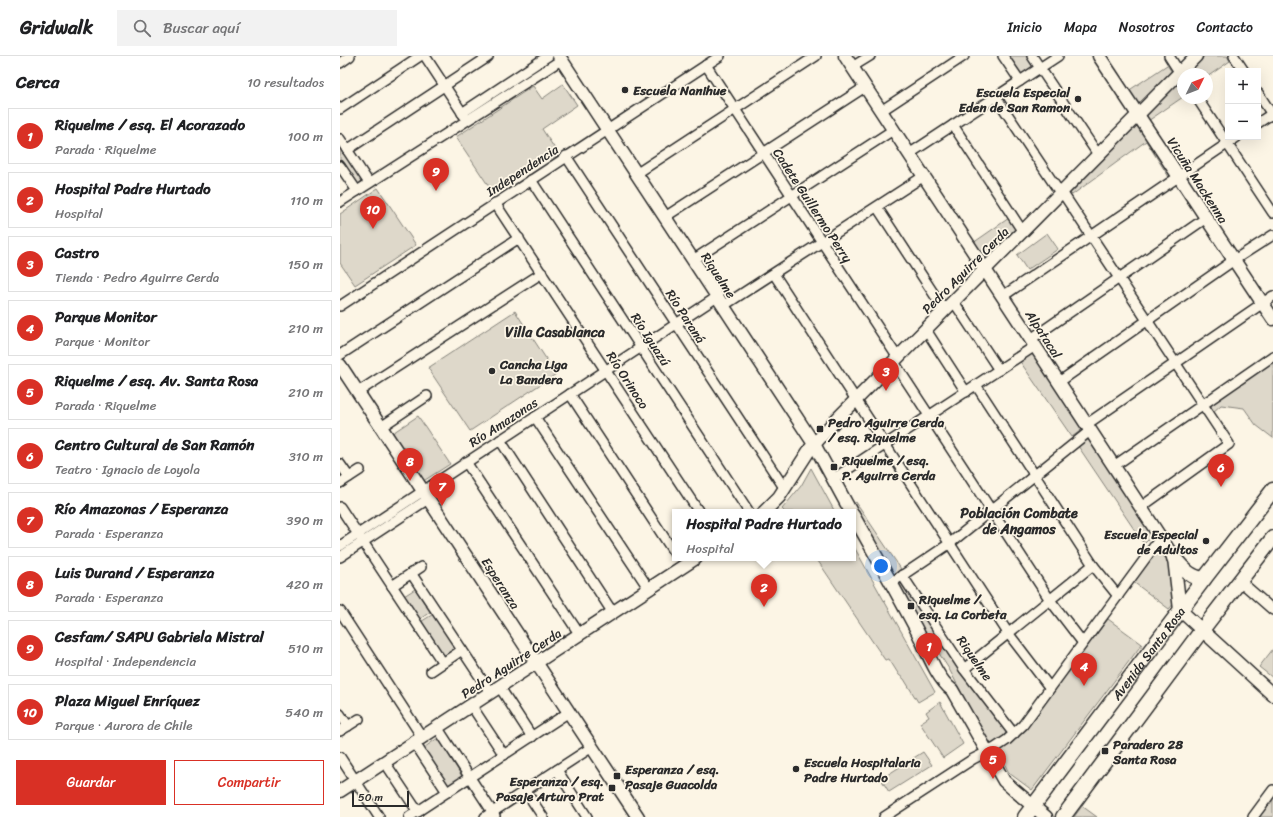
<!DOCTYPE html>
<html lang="es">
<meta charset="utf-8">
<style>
:root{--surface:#fff;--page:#f2f2f2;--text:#202124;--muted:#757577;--line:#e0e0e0;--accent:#d93025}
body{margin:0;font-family:Sriracha,sans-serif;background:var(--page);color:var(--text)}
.controls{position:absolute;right:12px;top:12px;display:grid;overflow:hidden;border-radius:0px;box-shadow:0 4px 16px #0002}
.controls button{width:36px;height:36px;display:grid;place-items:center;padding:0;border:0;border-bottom:1px solid var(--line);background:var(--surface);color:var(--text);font:20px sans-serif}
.compass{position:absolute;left:837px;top:12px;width:36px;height:36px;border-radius:50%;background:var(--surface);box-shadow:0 4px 16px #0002;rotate:47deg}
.scale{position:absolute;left:12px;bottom:10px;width:57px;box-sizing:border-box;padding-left:4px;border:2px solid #2b2b2b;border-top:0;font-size:11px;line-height:14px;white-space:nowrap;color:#2b2b2b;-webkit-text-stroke:3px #fcf5e5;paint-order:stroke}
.you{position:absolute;left:541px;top:510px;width:14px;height:14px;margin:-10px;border:3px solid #fff;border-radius:50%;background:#1a73e8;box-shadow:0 0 0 6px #1a73e833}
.badge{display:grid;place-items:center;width:26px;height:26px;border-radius:50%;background:var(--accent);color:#fff;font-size:13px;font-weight:700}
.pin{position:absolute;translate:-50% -33px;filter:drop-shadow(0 1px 2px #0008)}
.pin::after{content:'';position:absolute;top:21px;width:14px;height:12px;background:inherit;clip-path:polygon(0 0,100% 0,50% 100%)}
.popup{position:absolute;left:332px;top:453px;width:184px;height:52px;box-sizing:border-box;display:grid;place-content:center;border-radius:0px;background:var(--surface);filter:drop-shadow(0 1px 3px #0005);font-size:13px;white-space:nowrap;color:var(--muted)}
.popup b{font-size:15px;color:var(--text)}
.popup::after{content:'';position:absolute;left:50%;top:100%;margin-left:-8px;border:8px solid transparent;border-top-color:var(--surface)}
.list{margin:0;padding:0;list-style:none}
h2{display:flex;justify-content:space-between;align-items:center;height:52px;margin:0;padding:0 16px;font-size:17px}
h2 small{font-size:13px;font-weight:400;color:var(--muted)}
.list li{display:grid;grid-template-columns:26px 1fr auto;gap:12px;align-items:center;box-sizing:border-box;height:56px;margin:0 8px 8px;padding:0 8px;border:1px solid var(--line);border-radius:0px}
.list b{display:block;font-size:15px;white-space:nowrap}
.list p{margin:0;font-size:13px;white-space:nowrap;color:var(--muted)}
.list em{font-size:13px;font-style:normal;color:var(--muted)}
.actions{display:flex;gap:8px;padding:12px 16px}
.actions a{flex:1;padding:9px 0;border:1px solid var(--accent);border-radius:0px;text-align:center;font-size:14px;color:var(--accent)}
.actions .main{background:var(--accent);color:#fff}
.icon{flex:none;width:22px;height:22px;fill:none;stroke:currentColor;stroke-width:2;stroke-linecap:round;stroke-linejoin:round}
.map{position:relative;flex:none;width:933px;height:761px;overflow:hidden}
header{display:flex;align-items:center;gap:24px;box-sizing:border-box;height:56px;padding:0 20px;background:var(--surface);border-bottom:1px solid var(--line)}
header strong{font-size:19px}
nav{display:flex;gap:22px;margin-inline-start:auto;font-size:14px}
.search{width:280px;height:36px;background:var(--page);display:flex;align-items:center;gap:10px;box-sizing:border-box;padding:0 14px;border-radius:0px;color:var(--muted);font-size:15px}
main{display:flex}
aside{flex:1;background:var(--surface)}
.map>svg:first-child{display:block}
.green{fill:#ded8ca;stroke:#84827a}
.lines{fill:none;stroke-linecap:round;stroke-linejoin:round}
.street-casing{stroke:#2b2b2b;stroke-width:12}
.secondary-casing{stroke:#2b2b2b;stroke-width:15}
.primary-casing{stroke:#2b2b2b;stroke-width:17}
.street{stroke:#fcf5e5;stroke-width:9}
.secondary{stroke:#fcf5e5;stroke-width:12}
.primary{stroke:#fcf5e5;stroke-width:14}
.poi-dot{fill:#2b2b2b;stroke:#fcf5e5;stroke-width:1.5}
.labels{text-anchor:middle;stroke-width:3.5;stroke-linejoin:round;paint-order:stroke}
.poi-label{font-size:13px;font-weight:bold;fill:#2b2b2b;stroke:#fcf5e5;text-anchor:start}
.street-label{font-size:13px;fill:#2b2b2b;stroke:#fcf5e5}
.neighbourhood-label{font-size:14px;font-weight:bold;fill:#2b2b2b;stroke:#fcf5e5}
</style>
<header>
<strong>Gridwalk</strong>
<div class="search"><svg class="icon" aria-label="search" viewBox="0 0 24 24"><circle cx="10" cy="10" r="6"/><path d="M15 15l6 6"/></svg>Buscar aquí</div>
<nav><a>Inicio</a><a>Mapa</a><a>Nosotros</a><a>Contacto</a></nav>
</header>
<main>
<aside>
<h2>Cerca<small>10 resultados</small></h2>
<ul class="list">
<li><span class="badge">1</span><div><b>Riquelme / esq. El Acorazado</b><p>Parada · Riquelme</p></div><em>100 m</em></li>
<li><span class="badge">2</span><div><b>Hospital Padre Hurtado</b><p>Hospital</p></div><em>110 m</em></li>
<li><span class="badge">3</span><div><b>Castro</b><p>Tienda · Pedro Aguirre Cerda</p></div><em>150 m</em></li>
<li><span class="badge">4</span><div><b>Parque Monitor</b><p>Parque · Monitor</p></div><em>210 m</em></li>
<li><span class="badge">5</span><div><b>Riquelme / esq. Av. Santa Rosa</b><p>Parada · Riquelme</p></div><em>210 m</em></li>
<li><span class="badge">6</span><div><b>Centro Cultural de San Ramón</b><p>Teatro · Ignacio de Loyola</p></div><em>310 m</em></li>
<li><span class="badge">7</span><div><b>Río Amazonas / Esperanza</b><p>Parada · Esperanza</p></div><em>390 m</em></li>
<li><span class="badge">8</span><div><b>Luis Durand / Esperanza</b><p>Parada · Esperanza</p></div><em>420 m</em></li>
<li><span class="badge">9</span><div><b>Cesfam/ SAPU Gabriela Mistral</b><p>Hospital · Independencia</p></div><em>510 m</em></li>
<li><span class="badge">10</span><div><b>Plaza Miguel Enríquez</b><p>Parque · Aurora de Chile</p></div><em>540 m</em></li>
</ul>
<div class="actions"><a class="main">Guardar</a><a>Compartir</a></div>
</aside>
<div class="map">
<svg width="933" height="761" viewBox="0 0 933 761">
<rect width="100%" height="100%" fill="#fcf5e5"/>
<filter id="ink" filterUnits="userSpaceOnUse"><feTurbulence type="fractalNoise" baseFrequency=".025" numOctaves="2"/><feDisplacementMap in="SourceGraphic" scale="8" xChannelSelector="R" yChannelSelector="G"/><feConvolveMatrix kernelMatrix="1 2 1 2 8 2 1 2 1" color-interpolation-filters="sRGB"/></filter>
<g filter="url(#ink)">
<g class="green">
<polygon points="667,0 688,0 695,10 679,20"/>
<polygon points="864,0 887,0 890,5 867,21 867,18 853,18 851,14"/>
<polygon points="827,9 832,16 801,48 796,47 788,35"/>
<polygon points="839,23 843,28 843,41 808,65 804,60"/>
<polygon points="223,28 237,49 202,73 215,93 154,138 116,81 193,30 202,43"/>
<polygon points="796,67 833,118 829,121 806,85 732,139 728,135"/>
<polygon points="0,89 23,124 16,130 0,105"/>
<polygon points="38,132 76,189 15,229 0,207 0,158"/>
<polygon points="669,162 677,174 647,202 643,203 633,187"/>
<polygon points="707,177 718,193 687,214 677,199"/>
<polygon points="175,255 216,318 130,375 88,312"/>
<polygon points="692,295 744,372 732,381 679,304"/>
<polygon points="933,302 933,382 916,369 904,352 881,349 873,356 871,350 872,348"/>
<polygon points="78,360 110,408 82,426 51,378"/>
<polygon points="747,378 814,478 804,488 736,387"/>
<polygon points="471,412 495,456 445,456 442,453 461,430"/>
<polygon points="516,446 561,513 551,520 512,449"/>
<polygon points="513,489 595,636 578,646 564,623 559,619 549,603 545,604 476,502 513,502"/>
<polygon points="819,490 831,505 836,545 829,553 792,525"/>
<polygon points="561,526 617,612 667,677 654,688 650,688 646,683 609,613 556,530"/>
<polygon points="75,533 90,556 80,563 64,540"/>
<polygon points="95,557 116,592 102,601 79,567"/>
<polygon points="768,563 802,588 692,734 669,717 659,696 686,672"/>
<polygon points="933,593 933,622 919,611"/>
<polygon points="600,646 623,688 603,702 580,667 589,661 586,656"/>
<polygon points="98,682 123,722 107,732 82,693"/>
<polygon points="583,696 592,709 549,736 541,723"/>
<polygon points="933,739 933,761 917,761"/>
<polygon points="742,750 757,761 734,761"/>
</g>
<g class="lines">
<g class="street-casing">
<g id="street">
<polyline points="85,0 125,61"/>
<polyline points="663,0 680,25"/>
<polyline points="692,0 759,100"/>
<polyline points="829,0 843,22"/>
<polyline points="894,0 904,15"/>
<polyline points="0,7 10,0"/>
<polyline points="366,9 558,302"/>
<polyline points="512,11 530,0"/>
<polyline points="918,37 933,60"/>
<polyline points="656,41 716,131 722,136 889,388 801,451"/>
<polyline points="857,42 933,157"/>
<polyline points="0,53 80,0"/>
<polyline points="541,55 624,0"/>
<polyline points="122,57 208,0"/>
<polyline points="918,67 933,57"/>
<polyline points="613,69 683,176"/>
<polyline points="0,83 29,127"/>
<polyline points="7,94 148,1"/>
<polyline points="569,98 718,0"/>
<polyline points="226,100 445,433"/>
<polyline points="0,110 17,135"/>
<polyline points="296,118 476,0"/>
<polyline points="191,124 409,456"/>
<polyline points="0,146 221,4"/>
<polyline points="155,147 359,456"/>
<polyline points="537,151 605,255"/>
<polyline points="325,161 525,31"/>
<polyline points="353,204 553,74"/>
<polyline points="434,218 668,577 710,632"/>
<polyline points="663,240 897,81"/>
<polyline points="614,246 659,314"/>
<polyline points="0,250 380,0"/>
<polyline points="383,250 584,120"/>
<polyline points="586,274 626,336"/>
<polyline points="691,283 866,162"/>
<polyline points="0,299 179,182"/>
<polyline points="554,306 710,544 743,587"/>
<polyline points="719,326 894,204 933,179"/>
<polyline points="636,329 753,509 778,540"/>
<polyline points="18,336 202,217"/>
<polyline points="230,338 335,498"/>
<polyline points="195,361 309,533"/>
<polyline points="747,368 933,240"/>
<polyline points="41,371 87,340"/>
<polyline points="160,384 273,557"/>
<polyline points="126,406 240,579"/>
<polyline points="0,408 9,421"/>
<polyline points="774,410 933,300"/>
<polyline points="493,423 695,290"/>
<polyline points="0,427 20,414"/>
<polyline points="0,451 103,607"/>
<polyline points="0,490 377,241"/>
<polyline points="0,501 88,443"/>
<polyline points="71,517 150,636"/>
<polyline points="562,519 624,613 674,678"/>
<polyline points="900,525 933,554"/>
<polyline points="551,527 609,488 751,374"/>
<polyline points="52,530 81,511"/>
<polyline points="0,555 82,681"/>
<polyline points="624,613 753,509"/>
<polyline points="91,615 122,594"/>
<polyline points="159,630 192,681"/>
<polyline points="131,649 164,699"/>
<polyline points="0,658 8,670"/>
<polyline points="97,671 155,760"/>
<polyline points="0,675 19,663"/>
<polyline points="74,686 107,736"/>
<polyline points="0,701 39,761"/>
<polyline points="44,705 78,756"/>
<polyline points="217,714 247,761"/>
<polyline points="185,734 203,761"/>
<polyline points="69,761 229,656"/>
<polyline points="145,761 252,691"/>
<polyline points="544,761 633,703 655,692 667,684 683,669 821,481"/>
<polyline points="913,761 933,734"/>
</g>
</g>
<g class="secondary-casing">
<g id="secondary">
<polyline points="219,0 474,388 511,456"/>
<polyline points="505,0 834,502 840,554 933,639"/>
<polyline points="759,0 933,263"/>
<polyline points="0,309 298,761"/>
<polyline points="424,456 439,441 470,393 494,366 856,0"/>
<path d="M 513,459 C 534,496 555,533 575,571 C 585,589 595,621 612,634 L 664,725 L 673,733 L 706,761"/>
<polyline points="0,735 356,502"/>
</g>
</g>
<g class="primary-casing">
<g id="primary">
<path d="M 834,502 C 843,512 850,522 864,523"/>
<path id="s1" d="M 685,761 L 864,523 L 933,434"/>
<polyline points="723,761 862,574 933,482"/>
</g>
</g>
<use href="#street" class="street"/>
<use href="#secondary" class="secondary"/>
<use href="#primary" class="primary"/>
</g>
</g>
<g class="poi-dot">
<circle cx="285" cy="34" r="4"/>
<circle cx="738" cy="43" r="4"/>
<circle cx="152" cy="315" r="4"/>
<rect x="476" y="369" width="8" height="8" rx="2"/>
<rect x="490" y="407" width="8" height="8" rx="2"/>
<circle cx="866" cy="485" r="4"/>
<rect x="567" y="546" width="8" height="8" rx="2"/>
<rect x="761" y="691" width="8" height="8" rx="2"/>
<circle cx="456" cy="713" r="4"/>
<rect x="273" y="716" width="8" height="8" rx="2"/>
<rect x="268" y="728" width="8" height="8" rx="2"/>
</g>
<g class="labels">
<g class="poi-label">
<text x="293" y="39">Escuela Nanihue</text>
<text x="730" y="41" text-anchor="end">Escuela Especial<tspan x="730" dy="15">Eden de San Ramon</tspan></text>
<text x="160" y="313">Cancha Liga<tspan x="160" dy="15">La Bandera</tspan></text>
<text x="488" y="371">Pedro Aguirre Cerda<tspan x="488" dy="15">/ esq. Riquelme</tspan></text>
<text x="502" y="409">Riquelme / esq.<tspan x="502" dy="15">P. Aguirre Cerda</tspan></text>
<text x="858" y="483" text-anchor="end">Escuela Especial<tspan x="858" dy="15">de Adultos</tspan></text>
<text x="579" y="548">Riquelme /<tspan x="579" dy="15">esq. La Corbeta</tspan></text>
<text x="773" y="693">Paradero 28<tspan x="773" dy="15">Santa Rosa</tspan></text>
<text x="464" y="711">Escuela Hospitalaria<tspan x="464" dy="15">Padre Hurtado</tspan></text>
<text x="285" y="718">Esperanza / esq.<tspan x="285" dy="15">Pasaje Guacolda</tspan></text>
<text x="264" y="730" text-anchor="end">Esperanza / esq.<tspan x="264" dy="15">Pasaje Arturo Prat</tspan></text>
</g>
<g class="street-label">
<text transform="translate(182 114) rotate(-33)" y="5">Independencia</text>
<text transform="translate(858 124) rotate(57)" y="5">Vicuña Mackenna</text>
<text transform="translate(473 149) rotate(57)" y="5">Cadete Guillermo Perry</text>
<text transform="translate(625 214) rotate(-45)" y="5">Pedro Aguirre Cerda</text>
<text transform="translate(379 219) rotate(57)" y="5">Riquelme</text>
<text transform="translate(346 260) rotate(57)" y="5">Río Paraná</text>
<text transform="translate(704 278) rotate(57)" y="5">Alpatacal</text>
<text transform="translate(311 283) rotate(57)" y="5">Río Iguazú</text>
<text transform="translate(288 324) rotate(57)" y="5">Río Orinoco</text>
<text transform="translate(163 366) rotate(-33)" y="5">Río Amazonas</text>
<text transform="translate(161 527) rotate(57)" y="5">Esperanza</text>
<text dy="5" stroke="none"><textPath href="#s1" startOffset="205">Avenida Santa Rosa</textPath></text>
<text transform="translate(635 602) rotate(55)" y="5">Riquelme</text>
<text transform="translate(171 607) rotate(-33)" y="5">Pedro Aguirre Cerda</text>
</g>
<g class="neighbourhood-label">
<text x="215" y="281">Villa Casablanca</text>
<text x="679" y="462">Población Combate<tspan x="679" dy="16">de Angamos</tspan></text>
</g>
</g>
</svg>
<div class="controls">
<button>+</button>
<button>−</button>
</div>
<svg class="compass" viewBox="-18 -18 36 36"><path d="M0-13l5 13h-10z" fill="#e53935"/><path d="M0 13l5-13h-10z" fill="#757577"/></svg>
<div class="scale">50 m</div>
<div class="you"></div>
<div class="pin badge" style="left:589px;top:610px">1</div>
<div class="pin badge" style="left:424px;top:551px">2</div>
<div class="popup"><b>Hospital Padre Hurtado</b>Hospital</div>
<div class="pin badge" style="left:546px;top:335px">3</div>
<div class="pin badge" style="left:744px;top:630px">4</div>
<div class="pin badge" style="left:653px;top:723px">5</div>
<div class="pin badge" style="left:881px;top:431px">6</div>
<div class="pin badge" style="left:102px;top:450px">7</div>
<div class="pin badge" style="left:70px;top:425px">8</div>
<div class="pin badge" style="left:96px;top:135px">9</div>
<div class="pin badge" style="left:33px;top:173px">10</div>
</div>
</main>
